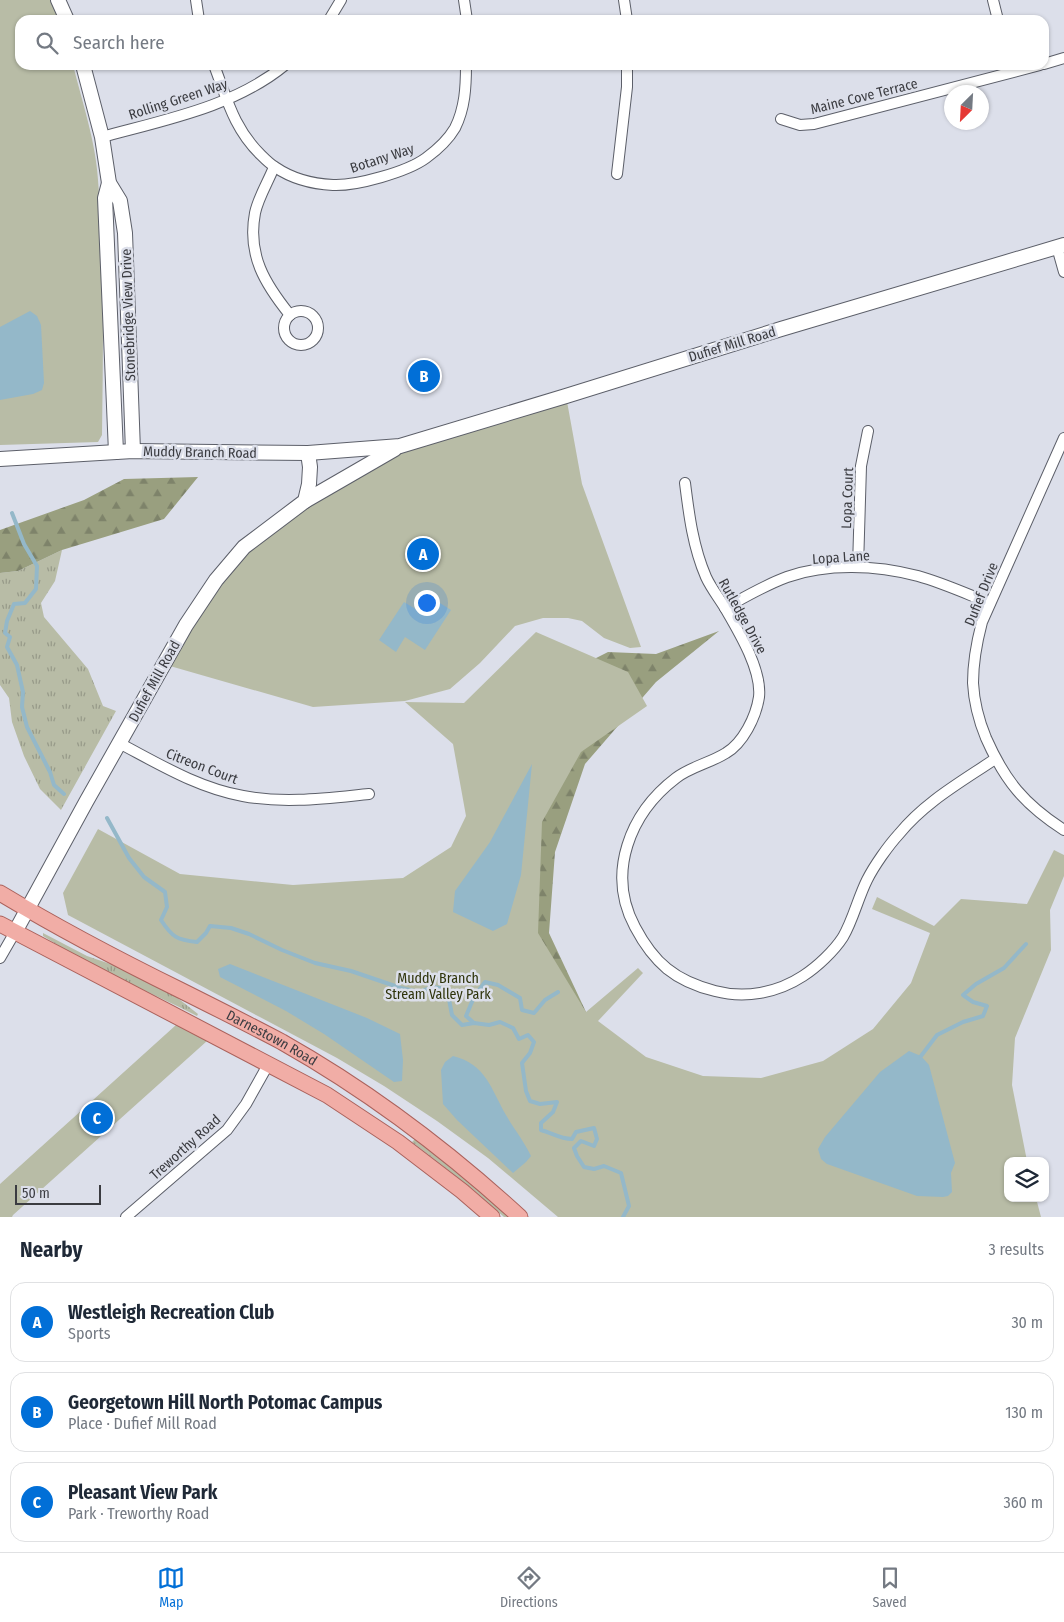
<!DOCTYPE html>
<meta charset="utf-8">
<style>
:root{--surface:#fff;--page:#f2f2f3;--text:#1f2937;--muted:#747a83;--line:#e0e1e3;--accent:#016fd7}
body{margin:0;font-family:"Fira Sans Condensed",sans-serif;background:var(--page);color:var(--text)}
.controls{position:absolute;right:15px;bottom:15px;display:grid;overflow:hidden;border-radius:10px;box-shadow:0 1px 4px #0004}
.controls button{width:45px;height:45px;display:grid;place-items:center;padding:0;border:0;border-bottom:1px solid var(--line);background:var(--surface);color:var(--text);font:25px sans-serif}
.compass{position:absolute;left:944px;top:85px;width:45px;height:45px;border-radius:50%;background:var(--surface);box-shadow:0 1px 4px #0004;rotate:204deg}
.scale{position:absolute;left:15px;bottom:12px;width:86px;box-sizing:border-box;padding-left:5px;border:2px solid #3b3c41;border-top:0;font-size:14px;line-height:18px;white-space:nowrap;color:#3b3c41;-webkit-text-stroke:4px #dcdfea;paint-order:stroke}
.you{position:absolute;left:426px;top:602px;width:18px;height:18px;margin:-12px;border:4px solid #fff;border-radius:50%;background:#1a73e8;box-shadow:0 0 0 8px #1a73e833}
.badge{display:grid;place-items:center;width:32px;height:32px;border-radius:50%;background:var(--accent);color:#fff;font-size:16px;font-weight:700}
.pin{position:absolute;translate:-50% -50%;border:2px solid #fff;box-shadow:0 1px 5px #0006}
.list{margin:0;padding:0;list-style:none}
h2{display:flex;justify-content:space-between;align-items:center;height:65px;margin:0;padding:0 20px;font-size:21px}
h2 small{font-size:16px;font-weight:400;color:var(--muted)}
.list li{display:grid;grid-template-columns:32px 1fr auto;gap:15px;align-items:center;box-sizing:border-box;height:80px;margin:0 10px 10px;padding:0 10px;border:1px solid var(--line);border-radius:15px}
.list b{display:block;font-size:19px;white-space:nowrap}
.list p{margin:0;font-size:16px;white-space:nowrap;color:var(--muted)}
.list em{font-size:16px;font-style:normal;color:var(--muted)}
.icon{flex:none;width:28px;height:28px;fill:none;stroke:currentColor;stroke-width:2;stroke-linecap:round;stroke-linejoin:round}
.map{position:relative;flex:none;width:1064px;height:1217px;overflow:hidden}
.search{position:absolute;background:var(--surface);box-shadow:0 1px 4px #0004;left:15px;right:15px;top:15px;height:55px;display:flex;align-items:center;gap:12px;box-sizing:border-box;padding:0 18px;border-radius:15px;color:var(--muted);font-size:19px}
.sheet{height:335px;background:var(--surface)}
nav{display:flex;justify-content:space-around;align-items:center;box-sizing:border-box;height:70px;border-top:1px solid var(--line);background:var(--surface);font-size:14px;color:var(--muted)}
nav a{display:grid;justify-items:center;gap:2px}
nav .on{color:var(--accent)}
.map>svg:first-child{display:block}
.grass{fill:url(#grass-tufts)}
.forest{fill:url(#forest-firs)}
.park{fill:#b8bca6}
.water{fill:#94b8c9}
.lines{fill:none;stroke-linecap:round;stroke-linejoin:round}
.stream{stroke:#94b8c9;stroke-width:4}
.street-casing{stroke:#5c5f69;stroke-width:12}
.secondary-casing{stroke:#5c5f69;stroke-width:16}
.primary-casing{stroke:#ab625c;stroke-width:17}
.street{stroke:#fff;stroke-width:10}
.secondary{stroke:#fff;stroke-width:14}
.primary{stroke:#f1ada6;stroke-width:15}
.labels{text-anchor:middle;stroke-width:5;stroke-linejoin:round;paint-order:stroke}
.street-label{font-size:14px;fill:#3b3c41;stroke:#dcdfea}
.park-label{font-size:14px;fill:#2e330a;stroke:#dcdfea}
</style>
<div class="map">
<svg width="1064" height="1217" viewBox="0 0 1064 1217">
<defs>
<pattern id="grass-tufts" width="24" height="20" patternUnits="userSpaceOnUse" patternTransform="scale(1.25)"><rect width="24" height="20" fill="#b8bca6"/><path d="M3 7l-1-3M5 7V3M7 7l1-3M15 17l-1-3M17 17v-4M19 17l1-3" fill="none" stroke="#979a89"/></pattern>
<pattern id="forest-firs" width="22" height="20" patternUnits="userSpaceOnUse" patternTransform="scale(1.25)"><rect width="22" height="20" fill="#999f7f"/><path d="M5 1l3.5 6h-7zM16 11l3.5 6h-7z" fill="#7e836a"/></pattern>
</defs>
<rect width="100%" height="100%" fill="#dcdfea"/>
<g class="grass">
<polygon points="62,550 55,581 41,603 44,617 88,669 103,706 116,711 61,810 40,789 24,756 12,722 9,698 0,685 0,573 18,571"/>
<path d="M 43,933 L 87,956 L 122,968 L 170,992 L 198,1014 L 197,1016 C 146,990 91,967 43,936 Z"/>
<polygon points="415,1139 512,1217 504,1217 475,1191 412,1142"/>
</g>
<g class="forest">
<polygon points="198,477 164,519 62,550 18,571 0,573 0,530 84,500 124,479"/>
<polygon points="719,631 656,682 585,764 555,852 549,933 586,1012 462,1002 531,691 608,652 656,654"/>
</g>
<g class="park">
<path d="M 0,0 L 51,0 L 60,20 L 20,20 L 20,65 L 73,65 C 82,101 96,143 98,180 C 105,265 103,350 102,435 L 98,442 L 0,445 Z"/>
<polygon points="566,396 582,484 641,647 630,648 604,638 582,621 568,618 543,618 515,626 480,663 450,689 405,701 313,707 163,664 244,547 400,446"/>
<polygon points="536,632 628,672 647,706 581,752 542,822 538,933 586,1012 638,968 643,973 598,1021 646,1057 703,1076 761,1078 823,1061 873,1029 911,983 930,933 872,909 877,897 934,926 961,899 1027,904 1054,850 1064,855 1064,876 1050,910 1051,950 1015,1038 1012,1085 1027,1161 1008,1161 1008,1198 1036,1198 1041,1217 558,1217 488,1158 437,1121 384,1086 337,1058 68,915 63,893 98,829 180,874 293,885 403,878 451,847 466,816 453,744 405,702 464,703"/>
<polygon points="176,1025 207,1041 13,1215 12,1217 0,1217 0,1184"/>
</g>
<g class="water">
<polygon points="30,311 37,316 41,325 44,383 42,390 33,394 0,400 0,327"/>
<polygon points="435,600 451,610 425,650 405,637 396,652 379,640 404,602 425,615"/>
<polygon points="532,764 521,875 507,924 493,931 453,912 455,891 490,842"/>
<polygon points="230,964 367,1018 400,1034 403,1060 402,1081 394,1082 324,1034 286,1011 220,977 218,969"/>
<polygon points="909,1051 921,1056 929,1065 955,1163 951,1173 952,1192 948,1196 943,1197 917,1196 827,1164 821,1159 818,1149 825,1137 880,1072"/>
<path d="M 453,1056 C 486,1064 491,1089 506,1115 C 514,1129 524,1141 531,1156 L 526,1162 L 513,1173 L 457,1120 L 443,1104 L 441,1070 L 445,1062 Z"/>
</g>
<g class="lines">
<g class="stream">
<polyline points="12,513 24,544 37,566 36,589 25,603 14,604 7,621 5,633 10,637 7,647 17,665 23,692 22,707 27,727 50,772 54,785 64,794"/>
<path d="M 107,818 L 129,858 L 144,877 L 165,892 L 167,907 L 161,920 C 172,937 177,940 197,942 L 206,933 L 210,926 L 231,928 L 249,934 L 282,950 L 315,963 L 351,971 L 401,988 L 419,992 L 432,987 L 447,989 L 452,1015 L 462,1025 L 474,1023 L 489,1025 L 500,1022 L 513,1028 L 519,1039 L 528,1035 L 534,1042 L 530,1053 L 522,1063 L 526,1091 L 530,1101 L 540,1104 L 557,1102 L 553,1112 L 541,1123 L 541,1130 C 552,1133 560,1139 572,1139 L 576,1132 L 594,1128 L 597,1139 L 594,1146 L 581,1141 L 574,1148 L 577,1156 L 584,1167 L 594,1169 L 604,1166 L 621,1173 L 629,1206 L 623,1217"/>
<polyline points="474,1023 466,1016 474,997 485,982 498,985 520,998 522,1010 534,1013 545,1000 558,992"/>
<polyline points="921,1056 937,1035 963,1022 983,1016 987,1006 973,1002 963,995 976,984 1004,968 1026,944"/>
</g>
<g class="street-casing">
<g id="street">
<polyline points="196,0 199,20"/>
<polyline points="464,0 467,20"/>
<polyline points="624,0 627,20"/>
<polyline points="993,0 998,20"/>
<polyline points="329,20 341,0"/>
<polyline points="1044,64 1064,58"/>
<path d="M 214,65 C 227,99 234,129 261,155 C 265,159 270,164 275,167 C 291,178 313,184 333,185 C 356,186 407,172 426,158 C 437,150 448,140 455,128 C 465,108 466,87 466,65"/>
<polyline points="781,119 800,125 814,124 1040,65"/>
<path d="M 102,137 C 164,120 234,107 285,65"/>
<path d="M 274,167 C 268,182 258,198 255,213 C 247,255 265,284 290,315"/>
<polyline points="617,174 627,87 627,65"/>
<polyline points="1057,247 1064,272"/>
<circle cx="301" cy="328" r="17"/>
<path d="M 1064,438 L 982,622 C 977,641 973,662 973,683 C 974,702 979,721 986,738 C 1005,781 1024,804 1064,830"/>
<path d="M 685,483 C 689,515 693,547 706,577 C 711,588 719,598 725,608 C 739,632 762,670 759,697 C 756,717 743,743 726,753 C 710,763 690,767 676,778 C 630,813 606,873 635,927 C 654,963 675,981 715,991 C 745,999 777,993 803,976 C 817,967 834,951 843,937 C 853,920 858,898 867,880 C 874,866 888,846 899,834 C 925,802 961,782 995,759"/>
<polyline points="858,567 861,466 868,431"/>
<path d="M 725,608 C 745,597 765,585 787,577 C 828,563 876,565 918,576 C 943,583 967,594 990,603"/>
<path d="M 119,743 C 159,764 198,788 243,796 C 285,804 328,798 369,794"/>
<polyline points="0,958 15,932"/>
<polyline points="126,1217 227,1130 246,1104 269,1063"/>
</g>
</g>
<g class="secondary-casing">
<g id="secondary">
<polyline points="58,0 67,20"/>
<polyline points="83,65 102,137 109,183 120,201 125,233 133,451"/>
<polyline points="109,183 105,198 116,452"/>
<polyline points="0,459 133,451 308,453 400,446 566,396 781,329 1064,245"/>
<polyline points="305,501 395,449"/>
<polyline points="15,932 86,802 186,625 216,580 244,547 305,501 309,484 310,467 308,453"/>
</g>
</g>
<g class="primary-casing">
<g id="primary">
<path id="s1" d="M 0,893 C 58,928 119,960 180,990 C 214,1007 248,1024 282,1042 C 367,1090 448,1151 520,1217"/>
<polyline points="0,924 327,1095 398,1142 462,1191 492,1217"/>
</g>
</g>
<use href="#street" class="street"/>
<use href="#secondary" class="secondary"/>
<use href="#primary" class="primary"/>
</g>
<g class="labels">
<g class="street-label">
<text transform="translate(864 96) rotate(-14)" y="5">Maine Cove Terrace</text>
<text transform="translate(178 99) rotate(-18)" y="5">Rolling Green Way</text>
<text transform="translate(382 158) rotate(-18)" y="5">Botany Way</text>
<text transform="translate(128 315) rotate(-92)" y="5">Stonebridge View Drive</text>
<text transform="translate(732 344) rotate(-17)" y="5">Dufief Mill Road</text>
<text transform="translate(200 452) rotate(1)" y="5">Muddy Branch Road</text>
<text transform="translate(847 498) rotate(-88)" y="5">Lopa Court</text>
<text transform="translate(841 557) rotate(-4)" y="5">Lopa Lane</text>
<text transform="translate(981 594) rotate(-68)" y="5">Dufief Drive</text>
<text transform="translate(743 616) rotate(61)" y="5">Rutledge Drive</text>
<text transform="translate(154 681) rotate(-61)" y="5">Dufief Mill Road</text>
<text transform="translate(202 766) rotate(21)" y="5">Citreon Court</text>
<text dy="5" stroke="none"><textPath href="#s1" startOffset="308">Darnestown Road</textPath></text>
<text transform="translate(185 1147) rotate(-42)" y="5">Treworthy Road</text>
</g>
<g class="park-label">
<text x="438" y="983">Muddy Branch<tspan x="438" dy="16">Stream Valley Park</tspan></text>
</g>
</g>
</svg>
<div class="controls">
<button><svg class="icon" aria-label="layers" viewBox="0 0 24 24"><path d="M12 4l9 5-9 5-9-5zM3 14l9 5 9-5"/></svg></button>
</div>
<svg class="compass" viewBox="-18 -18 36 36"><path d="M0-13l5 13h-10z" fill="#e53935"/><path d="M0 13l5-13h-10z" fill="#747a83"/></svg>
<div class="scale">50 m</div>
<div class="you"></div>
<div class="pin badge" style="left:423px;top:554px">A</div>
<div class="pin badge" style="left:424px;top:376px">B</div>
<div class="pin badge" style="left:97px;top:1118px">C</div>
<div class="search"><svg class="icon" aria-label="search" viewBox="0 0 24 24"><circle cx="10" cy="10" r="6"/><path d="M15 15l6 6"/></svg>Search here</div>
</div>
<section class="sheet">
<h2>Nearby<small>3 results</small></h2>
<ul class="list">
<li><span class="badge">A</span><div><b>Westleigh Recreation Club</b><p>Sports</p></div><em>30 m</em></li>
<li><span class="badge">B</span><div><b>Georgetown Hill North Potomac Campus</b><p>Place · Dufief Mill Road</p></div><em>130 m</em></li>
<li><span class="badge">C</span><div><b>Pleasant View Park</b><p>Park · Treworthy Road</p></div><em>360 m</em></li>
</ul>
</section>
<nav>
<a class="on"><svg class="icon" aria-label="map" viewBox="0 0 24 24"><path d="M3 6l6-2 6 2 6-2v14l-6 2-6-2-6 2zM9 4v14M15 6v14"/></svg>Map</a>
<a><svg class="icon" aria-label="directions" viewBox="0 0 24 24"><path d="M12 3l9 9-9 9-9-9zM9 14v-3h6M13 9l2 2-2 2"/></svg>Directions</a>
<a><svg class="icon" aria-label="saved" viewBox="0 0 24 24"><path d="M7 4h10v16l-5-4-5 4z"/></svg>Saved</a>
</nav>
